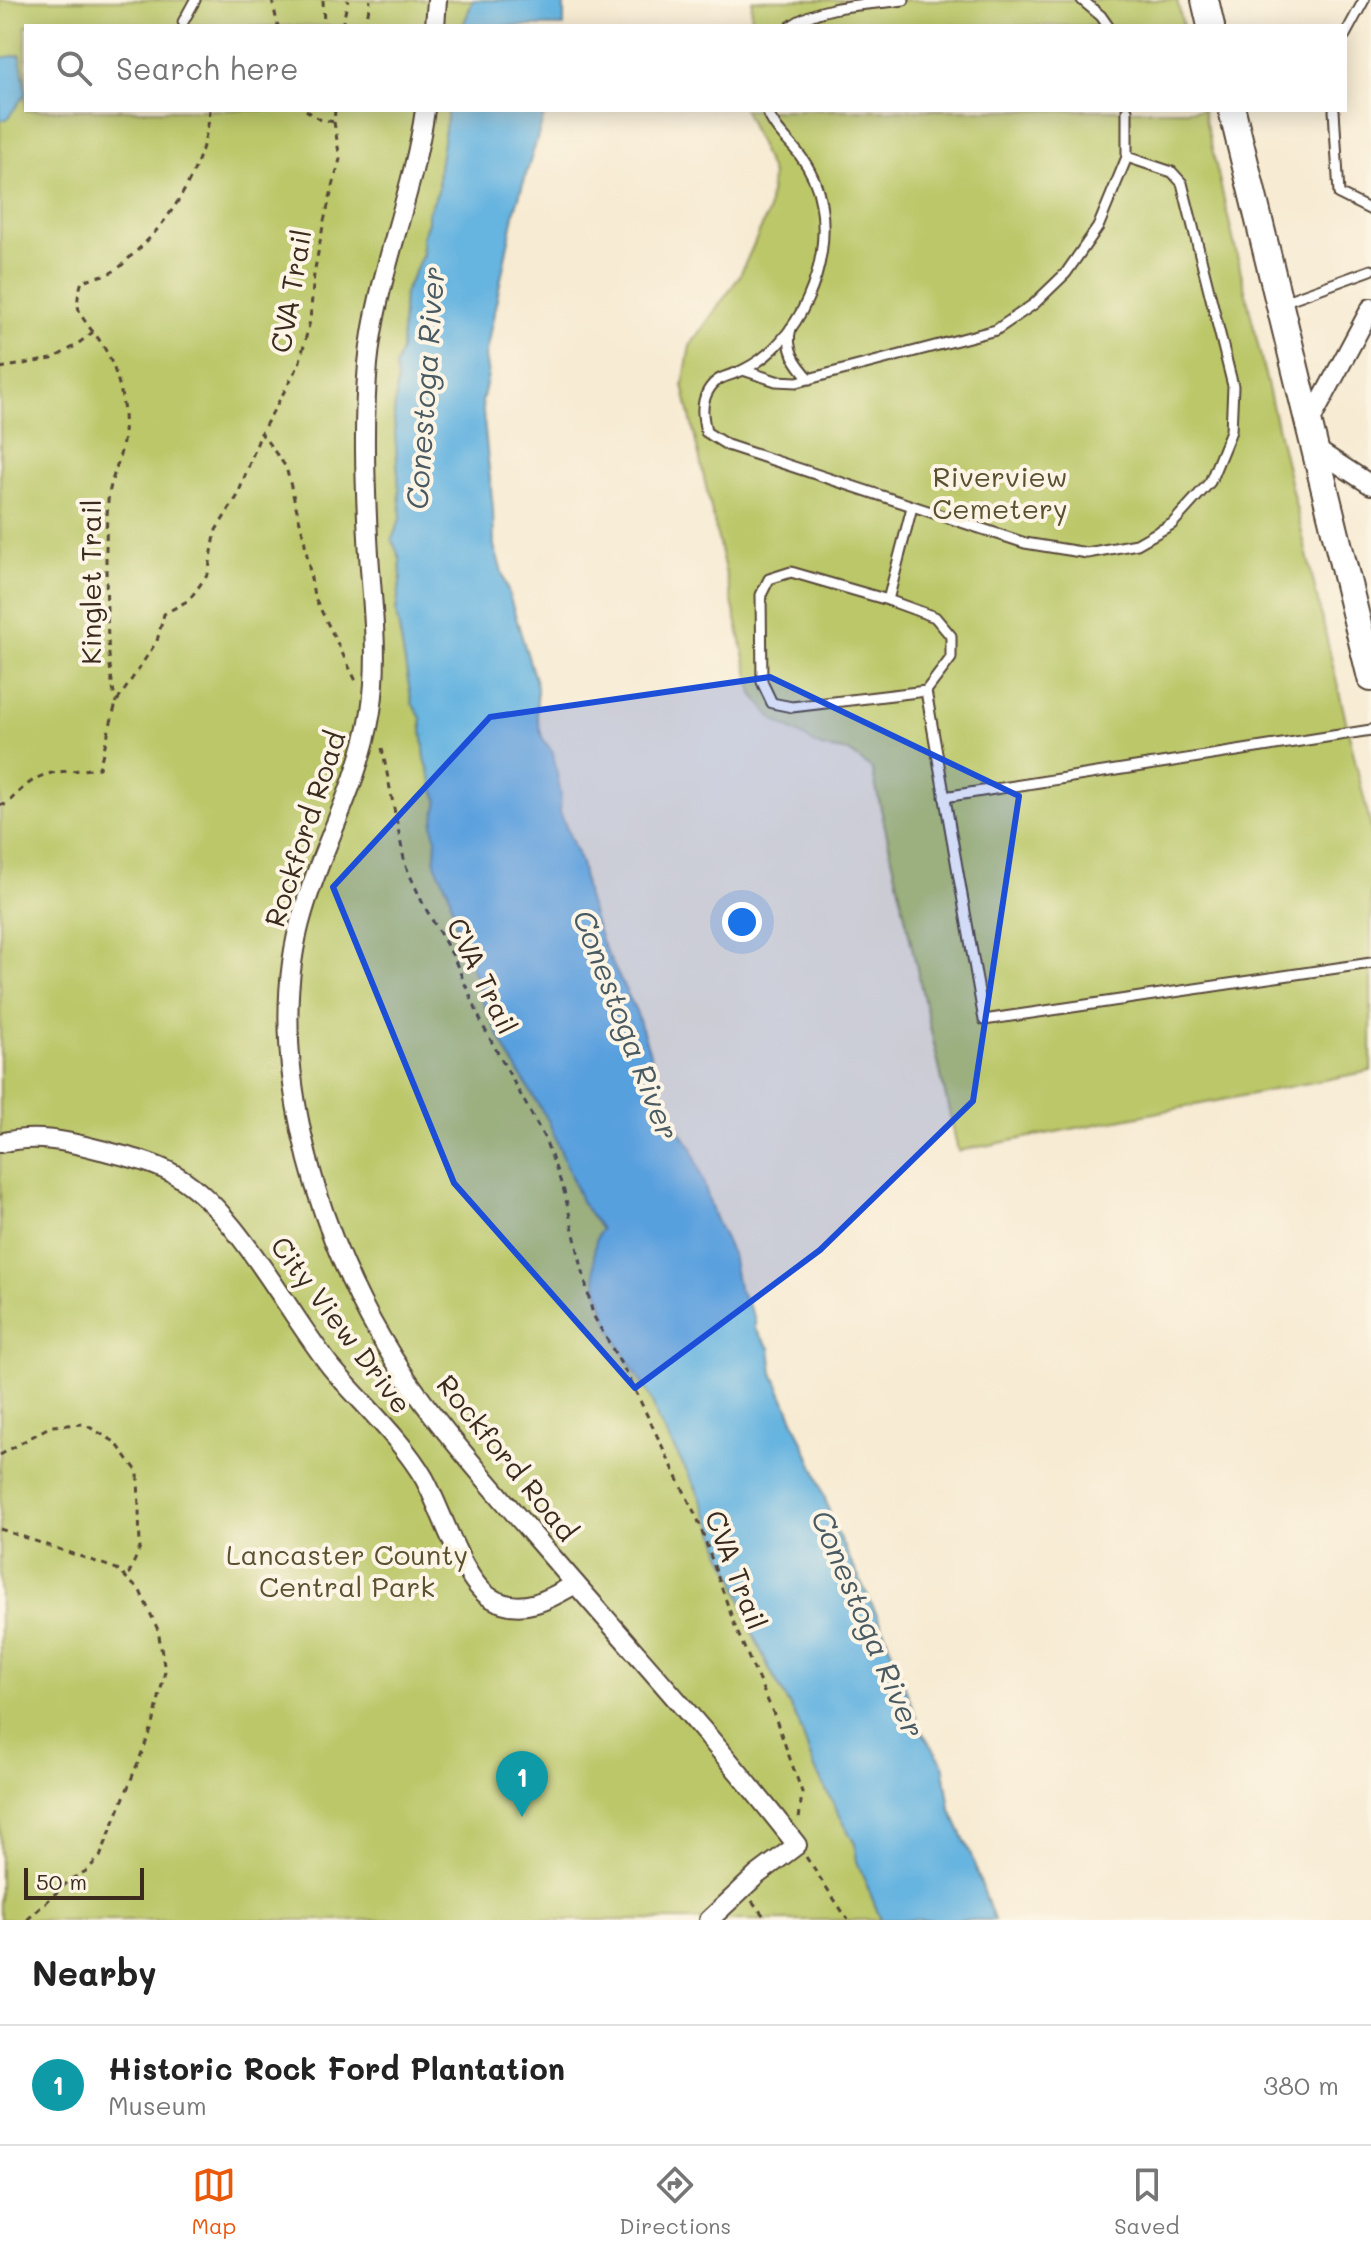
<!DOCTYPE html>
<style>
:root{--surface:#fff;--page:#f6f6f6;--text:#222;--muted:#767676;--line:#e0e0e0;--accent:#ea580c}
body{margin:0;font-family:Mali,sans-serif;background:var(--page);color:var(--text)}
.scale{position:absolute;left:24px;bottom:20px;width:120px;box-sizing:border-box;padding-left:8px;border:4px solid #3b2a1e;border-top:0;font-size:22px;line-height:28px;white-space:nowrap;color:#3b2a1e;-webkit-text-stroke:6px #fcf5e5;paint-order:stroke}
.you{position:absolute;left:742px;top:922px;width:28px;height:28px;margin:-20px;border:6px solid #fff;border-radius:50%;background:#1a73e8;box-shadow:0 0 0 12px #1a73e833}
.badge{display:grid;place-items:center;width:52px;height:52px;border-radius:50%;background:var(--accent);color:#fff;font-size:26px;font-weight:700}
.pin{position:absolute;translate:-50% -66px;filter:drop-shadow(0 2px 4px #0008)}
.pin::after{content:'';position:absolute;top:42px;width:28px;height:24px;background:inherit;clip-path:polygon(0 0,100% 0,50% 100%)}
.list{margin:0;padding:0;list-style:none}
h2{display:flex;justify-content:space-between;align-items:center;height:104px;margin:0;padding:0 32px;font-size:34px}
h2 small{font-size:26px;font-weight:400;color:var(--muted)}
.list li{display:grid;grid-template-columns:52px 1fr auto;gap:24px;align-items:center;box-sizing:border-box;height:120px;padding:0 32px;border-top:2px solid var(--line)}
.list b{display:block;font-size:30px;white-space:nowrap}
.list p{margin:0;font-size:26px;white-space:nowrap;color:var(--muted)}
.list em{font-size:26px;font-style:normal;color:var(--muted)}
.icon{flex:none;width:44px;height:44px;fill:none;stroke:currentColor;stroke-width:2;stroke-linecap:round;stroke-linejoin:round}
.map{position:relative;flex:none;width:1371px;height:1920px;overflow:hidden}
.search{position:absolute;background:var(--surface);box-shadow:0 4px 20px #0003;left:24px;right:24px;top:24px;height:88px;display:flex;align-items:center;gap:20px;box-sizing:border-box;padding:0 28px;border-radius:0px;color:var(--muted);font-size:30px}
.sheet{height:224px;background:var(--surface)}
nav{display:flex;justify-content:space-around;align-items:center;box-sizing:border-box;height:112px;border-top:2px solid var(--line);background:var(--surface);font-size:22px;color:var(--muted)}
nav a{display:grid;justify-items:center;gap:4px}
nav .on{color:var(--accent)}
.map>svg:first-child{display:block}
.green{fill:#bbc769;stroke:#7b7844;stroke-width:2}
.water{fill:#66b4e0;stroke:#506f7f;stroke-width:2}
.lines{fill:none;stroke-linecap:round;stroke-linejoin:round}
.service-casing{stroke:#574739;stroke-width:13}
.minor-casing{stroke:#574739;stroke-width:22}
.secondary-casing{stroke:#574739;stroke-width:30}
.path{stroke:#574739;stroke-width:3;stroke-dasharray:6 6;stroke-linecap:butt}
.service{stroke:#fff;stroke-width:9}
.minor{stroke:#fff;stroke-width:18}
.secondary{stroke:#fff;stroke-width:26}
.marked{fill:#1d4ed8;fill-opacity:0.2;stroke:#1d4ed8;stroke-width:6;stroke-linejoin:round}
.labels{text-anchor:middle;stroke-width:8;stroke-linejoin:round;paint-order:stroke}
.street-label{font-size:28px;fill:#3b2a1e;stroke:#fcf5e5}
.park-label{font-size:28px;fill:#5b5131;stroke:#fcf5e5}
.water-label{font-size:30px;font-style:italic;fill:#4a5a62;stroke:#fcf5e5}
</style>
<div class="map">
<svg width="1371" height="1920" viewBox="0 0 1371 1920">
<rect width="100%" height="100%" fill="#fcf5e5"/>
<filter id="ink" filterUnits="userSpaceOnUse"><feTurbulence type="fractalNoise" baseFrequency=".0125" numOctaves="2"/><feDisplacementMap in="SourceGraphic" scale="16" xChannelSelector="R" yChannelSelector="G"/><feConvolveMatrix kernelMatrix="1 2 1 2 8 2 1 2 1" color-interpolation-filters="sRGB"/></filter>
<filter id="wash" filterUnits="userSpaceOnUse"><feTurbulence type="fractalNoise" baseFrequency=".006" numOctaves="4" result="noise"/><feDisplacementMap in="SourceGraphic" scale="32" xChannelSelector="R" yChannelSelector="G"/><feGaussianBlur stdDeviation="1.8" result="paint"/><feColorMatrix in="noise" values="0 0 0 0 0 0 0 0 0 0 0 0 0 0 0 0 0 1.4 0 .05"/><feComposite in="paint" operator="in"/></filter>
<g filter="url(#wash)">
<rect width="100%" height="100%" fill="#f7ebd3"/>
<g class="green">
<polygon points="0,0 473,0 463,26 26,26 26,110 448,110 439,167 438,191 428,213 428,222 422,238 423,254 404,294 401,350 395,367 397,381 394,417 401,517 392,539 400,559 401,576 396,612 412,703 421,718 425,758 438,801 433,825 436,839 435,863 449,892 459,940 479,984 484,1005 509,1056 549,1122 582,1203 601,1230 658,1418 695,1486 714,1528 723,1556 735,1579 751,1629 769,1668 798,1721 814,1767 855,1844 857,1861 881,1920 0,1920"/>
<polygon points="752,0 1177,0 1183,26 751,26"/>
<polygon points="744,110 1203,110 1371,828 1371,1071 958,1151 872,769 849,752 821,747 774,720 753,694 683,385 690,346 739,277 768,213 772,174"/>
</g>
<g class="water">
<polygon points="473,0 564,0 564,26 463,26"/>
<polygon points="20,55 26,93 7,119 0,120 0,58"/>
<path d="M 448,110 L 546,110 L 515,210 L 485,357 L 488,375 L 482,402 L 493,508 L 494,546 L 537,686 L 537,715 L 542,737 L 553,753 L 561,795 L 560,812 L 581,863 L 587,897 L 602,943 L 636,1011 L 664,1096 L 667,1113 L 692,1148 L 715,1218 L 732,1254 L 738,1287 L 755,1318 L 755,1329 L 770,1348 L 773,1373 L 816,1472 L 836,1531 L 881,1623 L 921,1730 L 943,1763 L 950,1808 L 970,1852 L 994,1920 L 881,1920 L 857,1861 L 855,1844 L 814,1767 L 798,1721 L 769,1668 L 751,1629 L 735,1579 L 723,1556 L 714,1528 L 695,1486 L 657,1418 C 651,1390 630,1367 617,1341 C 604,1313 583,1257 601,1229 L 582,1203 L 549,1122 L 509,1056 L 484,1005 L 479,984 L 459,940 L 449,892 L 435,863 L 436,839 L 433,825 L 438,801 L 425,758 L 421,718 L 412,703 L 396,612 L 401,576 L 400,559 L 392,539 L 401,517 L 394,417 L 397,381 L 395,367 L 401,350 L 404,294 L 423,254 L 422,238 L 428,222 L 428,213 L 438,191 L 439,167 Z"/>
</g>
</g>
<g filter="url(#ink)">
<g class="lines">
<g class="service-casing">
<g id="service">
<polyline points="1082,0 1101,16 1108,26"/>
<polyline points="183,22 195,0"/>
<path d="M 791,26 C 822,4 867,5 904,0"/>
<polyline points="1345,35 1364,0"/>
<path d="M 767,110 C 773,128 788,140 799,154 C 810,168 818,186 821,204 C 832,264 800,343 743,370 C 729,377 717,375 708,391 C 700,405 703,418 706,432 L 727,445 L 1025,543 L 1087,553 L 1137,544 L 1172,524 L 1210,482 L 1231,431 L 1233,386 L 1182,183 L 1172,172 L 1127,157"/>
<polyline points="1334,110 1339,194 1371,210"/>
<polyline points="1280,303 1371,270"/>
<path d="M 791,328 C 785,349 796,364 810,379"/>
<polyline points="743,370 776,381 797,382 996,330 1034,304 1066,273 1098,227 1127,157 1127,110"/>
<polygon points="791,572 888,600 935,617 951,636 951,658 926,691 792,707 772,703 762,682 761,595 769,579"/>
<polyline points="888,600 912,507"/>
<polyline points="926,691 984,1020 1371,963"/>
<polyline points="944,797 1371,730"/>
</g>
</g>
<g class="minor-casing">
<g id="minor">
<polyline points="435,26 437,0"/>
<path d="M 425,110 C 413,196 376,277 368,364 C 363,422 365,480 368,538 C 371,596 380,653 371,711 C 360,782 323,843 303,912 C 263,1045 312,1221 381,1338 C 421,1408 476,1468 528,1529 C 618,1634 712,1736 797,1845 L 757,1875 L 709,1920"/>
<polyline points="1310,422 1371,308"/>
<polyline points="1317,450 1371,485"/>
<path d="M 0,1143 C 35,1134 67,1141 101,1150 C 124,1156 149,1161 170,1172 C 233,1203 286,1311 331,1367 C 361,1403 400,1437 424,1478 C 442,1510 462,1581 491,1598 C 521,1616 550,1599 575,1584"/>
</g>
</g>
<g class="secondary-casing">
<g id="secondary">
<polyline points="1205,0 1211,26"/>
<polyline points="1232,110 1371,678"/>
</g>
</g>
<g class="path">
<polyline points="272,0 278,26"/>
<polyline points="323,0 324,26"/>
<polyline points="342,26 348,0"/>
<polyline points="366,26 370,0"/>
<polyline points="306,110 319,119 334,122"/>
<polyline points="335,110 334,122 340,159 324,221 314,274 310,321 299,365 261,433 286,467 304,538 314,596 356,681"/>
<path d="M 93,332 C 77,311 74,307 82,281 C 91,278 103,276 112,272 C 119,269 125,262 131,256 C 173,220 205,165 210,110"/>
<path d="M 0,368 L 52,359 L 75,346 L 93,332 C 117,359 130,412 122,447 C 118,465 110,482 108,501 C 105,538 106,575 107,612 C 108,644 109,672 116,703"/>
<polyline points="382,748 405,864 423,904 453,956 483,1026 545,1139 564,1191 593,1315 628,1376 698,1520 736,1629 775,1717 802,1792 799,1820"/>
<path d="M 0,804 L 6,805 C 42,765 49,775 99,768 L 116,703 L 157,641 L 164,614 L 189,600 L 208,574 L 216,530 L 237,497 L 261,433"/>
<polyline points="0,1455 51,1426 84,1424 115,1442 138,1472 140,1548 127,1578"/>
<polyline points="0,1529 117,1569 140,1591 158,1630 165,1671 153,1725 100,1857 86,1871 70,1880 27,1920"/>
<polyline points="806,1857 848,1920"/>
<polyline points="752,1901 767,1920"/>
</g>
<use href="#service" class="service"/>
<use href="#minor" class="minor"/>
<use href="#secondary" class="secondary"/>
</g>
</g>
<path class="marked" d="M 770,677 L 1019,796 L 973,1101 L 820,1250 L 635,1388 L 454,1183 L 333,887 L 490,717 Z"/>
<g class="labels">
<g class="street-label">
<text transform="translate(291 291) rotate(-80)" y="10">CVA Trail</text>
<text transform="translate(91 582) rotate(-90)" y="10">Kinglet Trail</text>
<text transform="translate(305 829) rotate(-72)" y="10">Rockford Road</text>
<text transform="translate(482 976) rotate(64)" y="10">CVA Trail</text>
<text transform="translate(341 1325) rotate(53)" y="10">City View Drive</text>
<text transform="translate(507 1458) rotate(51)" y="10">Rockford Road</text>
<text transform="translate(736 1570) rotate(69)" y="10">CVA Trail</text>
</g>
<g class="park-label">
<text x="1000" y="487">Riverview<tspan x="1000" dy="32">Cemetery</tspan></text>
<text x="347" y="1565">Lancaster County<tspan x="347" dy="32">Central Park</tspan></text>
</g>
<g class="water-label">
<text transform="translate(426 388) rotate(-86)" y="10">Conestoga River</text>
<text transform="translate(625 1025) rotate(69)" y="10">Conestoga River</text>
<text transform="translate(867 1624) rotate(67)" y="10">Conestoga River</text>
</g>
</g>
</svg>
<div class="scale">50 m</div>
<div class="you"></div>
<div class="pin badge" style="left:522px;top:1817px;background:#0f9aa8">1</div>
<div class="search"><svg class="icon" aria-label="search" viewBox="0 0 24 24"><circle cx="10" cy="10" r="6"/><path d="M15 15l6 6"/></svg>Search here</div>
</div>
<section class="sheet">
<h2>Nearby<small></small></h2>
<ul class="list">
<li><span class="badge" style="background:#0f9aa8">1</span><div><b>Historic Rock Ford Plantation</b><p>Museum</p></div><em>380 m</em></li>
</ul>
</section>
<nav>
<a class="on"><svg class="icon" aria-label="map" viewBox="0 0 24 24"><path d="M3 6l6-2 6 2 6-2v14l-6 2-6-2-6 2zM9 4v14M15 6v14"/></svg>Map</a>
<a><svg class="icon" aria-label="directions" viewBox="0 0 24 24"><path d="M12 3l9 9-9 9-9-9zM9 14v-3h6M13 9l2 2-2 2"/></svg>Directions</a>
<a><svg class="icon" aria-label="saved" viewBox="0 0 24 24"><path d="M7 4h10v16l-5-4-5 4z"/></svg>Saved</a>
</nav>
